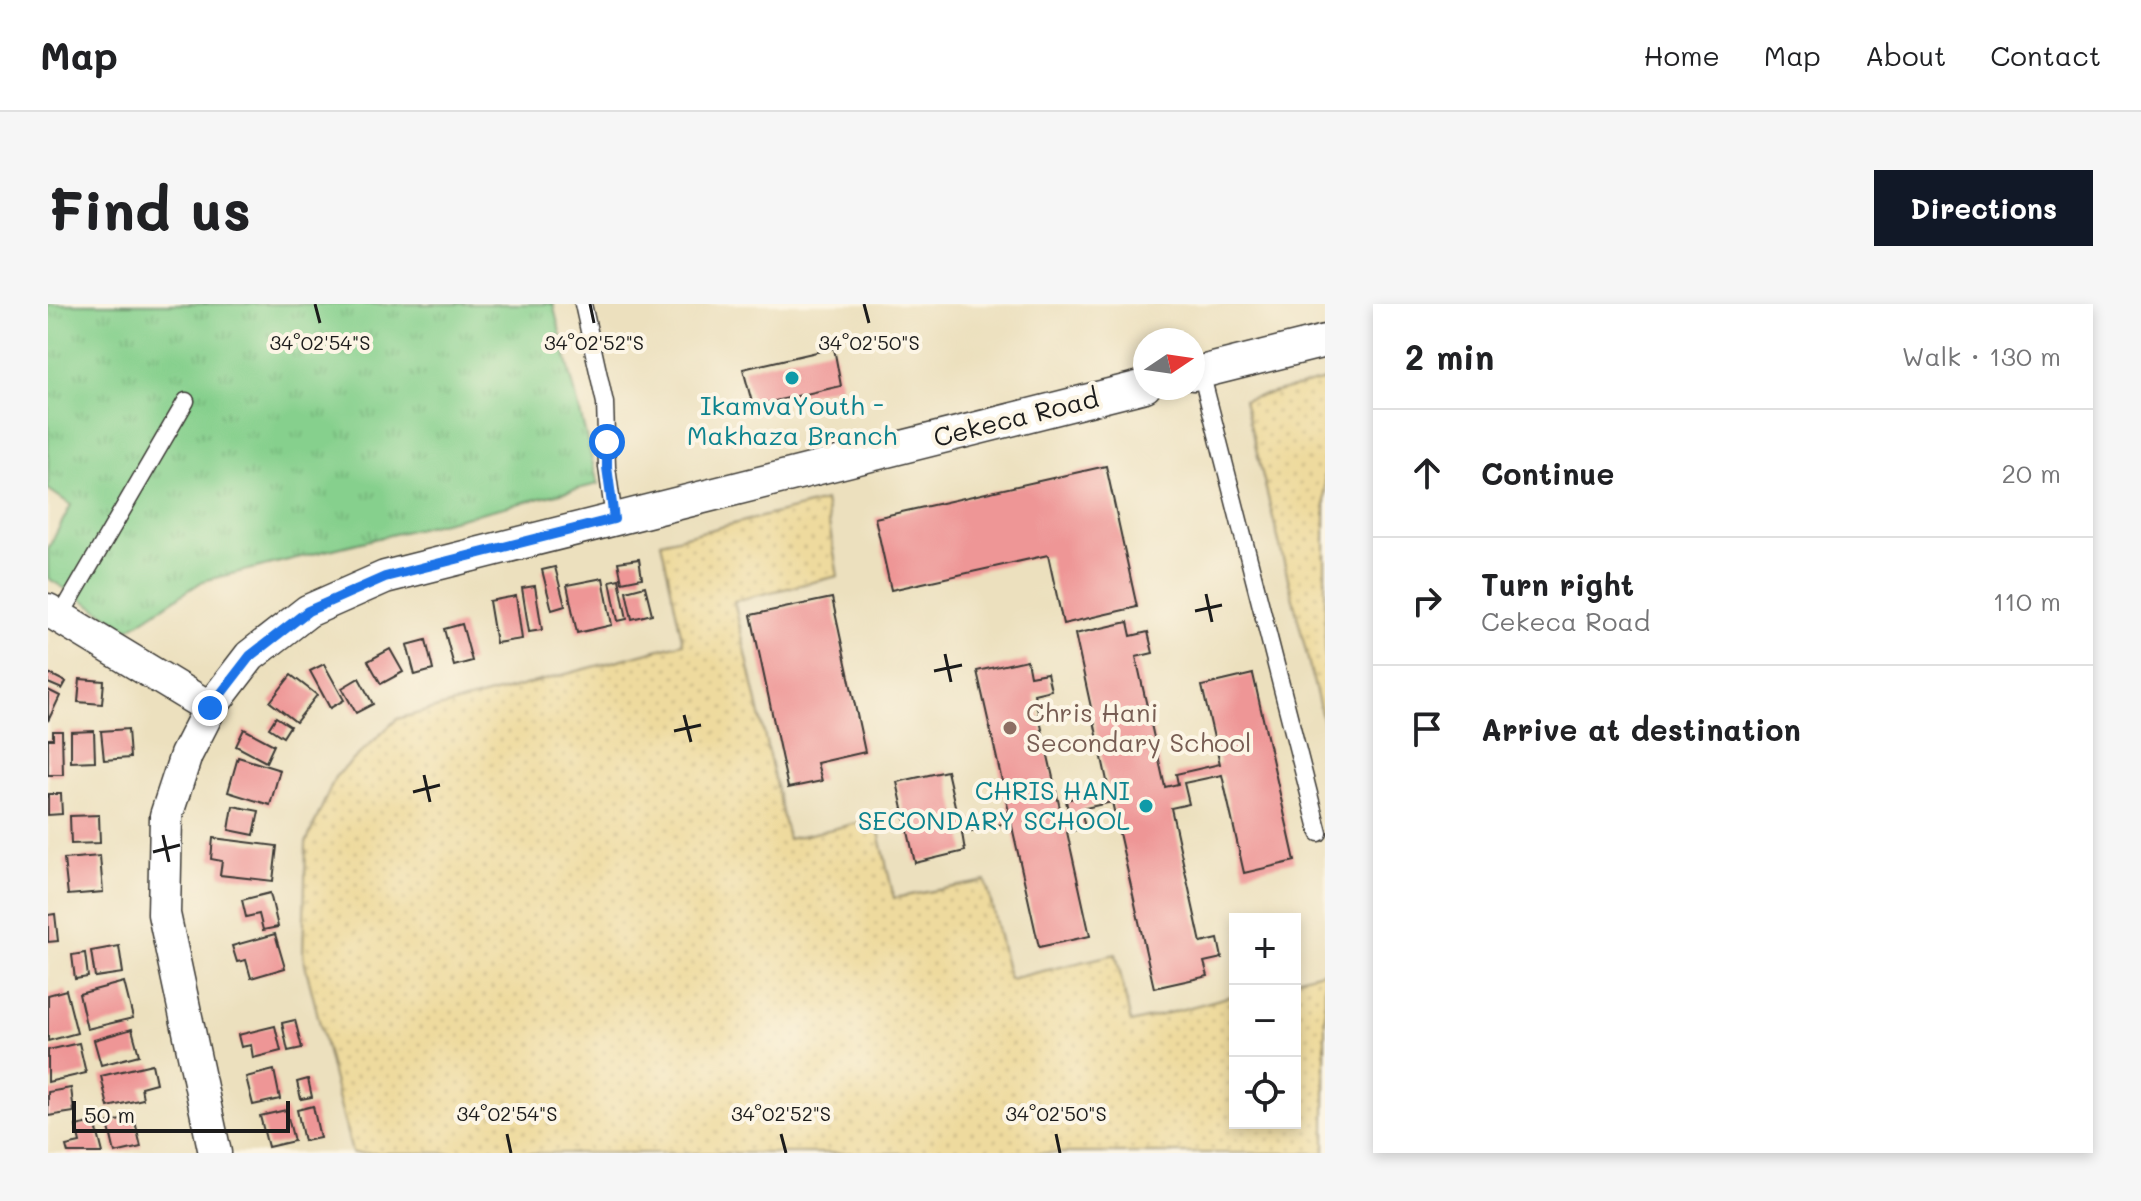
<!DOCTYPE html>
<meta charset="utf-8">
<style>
:root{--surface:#fff;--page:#f6f6f6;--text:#202124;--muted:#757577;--line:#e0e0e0;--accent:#111827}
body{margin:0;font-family:Mali,sans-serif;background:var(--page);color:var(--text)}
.controls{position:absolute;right:24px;bottom:24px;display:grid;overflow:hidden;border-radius:0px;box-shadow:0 4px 12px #0003}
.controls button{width:72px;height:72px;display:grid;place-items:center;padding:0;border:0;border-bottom:2px solid var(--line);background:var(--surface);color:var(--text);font:40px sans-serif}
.compass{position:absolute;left:1085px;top:24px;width:72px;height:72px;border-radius:50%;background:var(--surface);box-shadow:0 4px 12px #0003;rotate:77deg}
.scale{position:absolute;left:24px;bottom:20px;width:218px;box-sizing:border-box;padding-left:8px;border:4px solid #1c1c1c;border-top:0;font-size:22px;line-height:28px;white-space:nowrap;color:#1c1c1c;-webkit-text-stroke:6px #fcf5e5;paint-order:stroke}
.stop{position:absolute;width:24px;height:24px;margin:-18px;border:6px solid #1a73e8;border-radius:50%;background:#fff}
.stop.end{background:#1a73e8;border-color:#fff;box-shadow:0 2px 8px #0008}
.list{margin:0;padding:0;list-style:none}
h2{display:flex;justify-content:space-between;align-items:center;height:104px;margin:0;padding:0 32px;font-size:34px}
h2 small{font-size:26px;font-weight:400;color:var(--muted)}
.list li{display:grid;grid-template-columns:52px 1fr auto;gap:24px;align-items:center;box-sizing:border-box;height:128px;padding:0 32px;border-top:2px solid var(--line)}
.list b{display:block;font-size:30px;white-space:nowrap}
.list p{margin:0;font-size:26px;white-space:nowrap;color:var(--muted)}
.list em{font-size:26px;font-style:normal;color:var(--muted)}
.icon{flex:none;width:44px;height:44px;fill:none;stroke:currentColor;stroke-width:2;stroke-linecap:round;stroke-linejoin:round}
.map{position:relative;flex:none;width:1277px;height:849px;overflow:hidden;border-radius:0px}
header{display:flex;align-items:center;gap:48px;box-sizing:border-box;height:112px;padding:0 40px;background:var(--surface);border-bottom:2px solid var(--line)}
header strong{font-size:38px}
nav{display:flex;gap:44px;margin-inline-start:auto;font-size:28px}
.intro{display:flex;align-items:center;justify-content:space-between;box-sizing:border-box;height:192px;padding:0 48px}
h1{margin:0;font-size:56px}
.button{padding:20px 36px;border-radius:0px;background:var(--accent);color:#fff;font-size:28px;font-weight:700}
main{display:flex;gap:48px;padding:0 48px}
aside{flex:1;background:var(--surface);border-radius:0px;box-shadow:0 4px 12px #0003}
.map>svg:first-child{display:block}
.grass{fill:url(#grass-tufts);stroke:#517654;stroke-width:2}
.sand{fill:url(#sand-dots);stroke:#857b5d;stroke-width:2}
.building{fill:#ee9696}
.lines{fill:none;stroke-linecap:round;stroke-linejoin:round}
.service-casing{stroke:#3b3934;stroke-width:19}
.minor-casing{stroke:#3b3934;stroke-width:35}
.service{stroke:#fff;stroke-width:16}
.minor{stroke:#fff;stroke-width:32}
.route{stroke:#1a73e8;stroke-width:10}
.ticks{fill:none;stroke:#1c1c1c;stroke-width:3}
.culture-dot{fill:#0f9aa8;stroke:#fcf5e5;stroke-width:3}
.education-dot{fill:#8d6e63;stroke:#fcf5e5;stroke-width:3}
.labels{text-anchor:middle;stroke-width:8;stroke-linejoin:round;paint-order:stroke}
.culture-label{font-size:26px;fill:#0d838f;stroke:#fcf5e5}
.street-label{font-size:26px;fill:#1c1c1c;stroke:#fcf5e5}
.education-label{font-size:26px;fill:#785e54;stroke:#fcf5e5;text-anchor:start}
.ticks-label{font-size:20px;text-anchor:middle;fill:#1c1c1c;stroke:#fcf5e5;stroke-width:8;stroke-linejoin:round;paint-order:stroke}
</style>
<header>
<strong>Map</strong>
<nav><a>Home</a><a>Map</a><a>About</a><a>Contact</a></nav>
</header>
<div class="intro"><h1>Find us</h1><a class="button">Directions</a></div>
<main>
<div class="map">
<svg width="1277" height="849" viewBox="0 0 1277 849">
<defs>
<pattern id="grass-tufts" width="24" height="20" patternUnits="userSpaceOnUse" patternTransform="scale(2)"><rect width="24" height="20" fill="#86d08d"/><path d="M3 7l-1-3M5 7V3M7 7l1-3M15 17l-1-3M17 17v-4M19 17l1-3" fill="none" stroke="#73b279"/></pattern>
<pattern id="sand-dots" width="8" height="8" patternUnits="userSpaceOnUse" patternTransform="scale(2)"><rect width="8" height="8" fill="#eeda9e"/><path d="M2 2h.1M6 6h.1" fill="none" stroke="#ccba88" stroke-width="1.8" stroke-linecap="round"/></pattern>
</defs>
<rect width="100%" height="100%" fill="#fcf5e5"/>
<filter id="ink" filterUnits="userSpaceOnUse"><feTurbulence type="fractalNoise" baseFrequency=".0125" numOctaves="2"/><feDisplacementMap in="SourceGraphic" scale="16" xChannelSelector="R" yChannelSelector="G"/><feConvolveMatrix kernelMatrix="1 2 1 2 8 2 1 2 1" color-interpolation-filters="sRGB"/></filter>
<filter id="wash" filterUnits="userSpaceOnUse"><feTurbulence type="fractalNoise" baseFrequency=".006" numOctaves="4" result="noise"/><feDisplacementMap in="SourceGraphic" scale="32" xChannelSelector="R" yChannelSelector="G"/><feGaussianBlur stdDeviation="1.8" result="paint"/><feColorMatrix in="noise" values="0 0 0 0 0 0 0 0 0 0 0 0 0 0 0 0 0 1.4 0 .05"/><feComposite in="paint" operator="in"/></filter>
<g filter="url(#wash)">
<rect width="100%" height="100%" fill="#ece0be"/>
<polygon class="grass" points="0,0 505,0 550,180 155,277 81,325 0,274 0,245 23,201 0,185"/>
<g class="sand">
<polygon points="1277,76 1277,425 1196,96"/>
<polygon points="777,197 790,272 686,297 740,535 828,515 846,594 938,577 961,675 1068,650 1083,719 1187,691 1187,819 1247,819 1247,675 1277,667 1277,849 304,849 255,652 258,539 287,473 349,415 635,339 613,238"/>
</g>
<g id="blocks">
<g class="building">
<polygon points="786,44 793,82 705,102 695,65"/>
<polygon points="1058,162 1089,303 1015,320 1000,251 843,286 827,214"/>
<polygon points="591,255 594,274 574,278 570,258"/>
<polygon points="507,263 517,302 504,306 494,266"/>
<polygon points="555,274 564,321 529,329 519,281"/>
<polygon points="571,275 579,315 570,317 562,277"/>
<polygon points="487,282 494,326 481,328 474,284"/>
<polygon points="597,282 604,310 584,315 578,287"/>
<polygon points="468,292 474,335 448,339 441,297"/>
<polygon points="784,294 817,448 769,459 774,477 740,484 703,311"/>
<polygon points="1080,318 1083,332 1100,328 1105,349 1088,353 1117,483 1130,480 1128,470 1172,460 1154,382 1205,370 1247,557 1196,569 1174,471 1136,479 1141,500 1123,504 1153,639 1170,635 1174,654 1156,658 1160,672 1106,684 1064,498 1033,505 1037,524 1019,528 1042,632 991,643 963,518 914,529 917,547 867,559 849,478 899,467 911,519 961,508 929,367 979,356 982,372 999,369 1003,386 986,390 1013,509 1020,507 1018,496 1061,486 1027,330"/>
<polygon points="414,320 424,357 406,362 396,325"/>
<polygon points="378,336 385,366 367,371 359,341"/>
<polygon points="342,345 355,368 333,380 320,357"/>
<polygon points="276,360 296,396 282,404 262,367"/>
<polygon points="0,369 18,378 14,385 0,379"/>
<polygon points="243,371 269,391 248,418 222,398"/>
<polygon points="311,374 325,400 308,409 294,384"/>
<polygon points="32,375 56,377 54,400 30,398"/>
<polygon points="0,386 12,392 0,417"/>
<polygon points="228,413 242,422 235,433 221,424"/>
<polygon points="80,425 82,454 56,456 53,427"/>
<polygon points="196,425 226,441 218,458 188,442"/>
<polygon points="5,427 14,427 15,471 0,471 0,435 5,435"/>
<polygon points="46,427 47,457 23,458 23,428"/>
<polygon points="190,453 232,466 222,501 180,488"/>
<polygon points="0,490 13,490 14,510 0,511"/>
<polygon points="185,502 211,507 206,531 181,526"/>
<polygon points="51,511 52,539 23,540 22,512"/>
<polygon points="165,534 229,542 225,577 172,571 174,557 163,555"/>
<polygon points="52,552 55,588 20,591 16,555"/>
<polygon points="222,589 230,623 215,626 211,610 198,613 194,596"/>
<polygon points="7,610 10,637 0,638 0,611"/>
<polygon points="227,630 237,664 203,674 198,656 189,658 184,642"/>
<polygon points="71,642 75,669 47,673 43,647"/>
<polygon points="37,649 40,673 27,675 24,651"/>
<polygon points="76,678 85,714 39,725 31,690"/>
<polygon points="18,686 29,729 0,737 0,691"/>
<polygon points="247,716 254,744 240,747 234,719"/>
<polygon points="227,722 233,747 205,754 203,741 193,743 190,731"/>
<polygon points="84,725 91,751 53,761 46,736"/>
<polygon points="31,739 38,769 0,778 0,746"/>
<polygon points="104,760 108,779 93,783 95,795 60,803 53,772"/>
<polygon points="226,766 232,795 205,801 198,773"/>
<polygon points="260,775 264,793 253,795 249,778"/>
<polygon points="23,784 26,808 0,812 0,788"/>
<polygon points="265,802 272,834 256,837 249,806"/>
<polygon points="238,806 246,837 220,843 212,812"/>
<polygon points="86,813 93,843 67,849 60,819"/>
<polygon points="47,818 55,849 20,849 18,842 32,839 28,822"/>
</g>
</g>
</g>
<g filter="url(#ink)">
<use href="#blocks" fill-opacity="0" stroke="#3b3934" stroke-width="2"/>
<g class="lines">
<g class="service-casing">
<g id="service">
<polyline points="535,0 557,99 559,163 566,215"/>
<polyline points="1153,68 1271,529"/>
<polyline points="12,313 138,97"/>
</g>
</g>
<g class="minor-casing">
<g id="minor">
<polyline points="1145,70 1277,37"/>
<polyline points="0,306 162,404"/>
<polyline points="167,849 116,610 118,512 138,451 162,404 202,352 260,307 337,273 1097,82"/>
</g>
</g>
<use href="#service" class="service"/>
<use href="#minor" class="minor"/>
</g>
</g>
<g class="lines" filter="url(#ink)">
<polyline class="route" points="162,404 202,352 260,307 337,273 566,215 559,163 559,138"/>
</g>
<path class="ticks" d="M 267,0 L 272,19M 542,0 L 546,19M 816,0 L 821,19M 1158,290 L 1164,318M 1147,307 L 1174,301M 897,350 L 903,378M 886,367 L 914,361M 636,411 L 643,438M 626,427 L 653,421M 376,471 L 382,498M 365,488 L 392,481M 115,531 L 121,558M 105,548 L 132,541M 459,830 L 463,849M 733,830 L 738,849M 1008,830 L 1012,849"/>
<g class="culture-dot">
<circle cx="744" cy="74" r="8"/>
<circle cx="1098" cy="502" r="8"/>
</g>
<circle class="education-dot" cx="962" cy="424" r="8"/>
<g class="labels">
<g class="culture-label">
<text x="744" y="111">IkamvaYouth -<tspan x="744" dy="30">Makhaza Branch</tspan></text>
<text x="1082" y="496" text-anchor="end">CHRIS HANI<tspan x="1082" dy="30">SECONDARY SCHOOL</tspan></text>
</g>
<g class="street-label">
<text transform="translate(968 114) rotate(-14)" y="9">Cekeca Road</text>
</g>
<g class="education-label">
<text x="978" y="418">Chris Hani<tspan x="978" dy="30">Secondary School</tspan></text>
</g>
</g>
<g class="ticks-label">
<text x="272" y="46">34°02'54"S</text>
<text x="546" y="46">34°02'52"S</text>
<text x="821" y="46">34°02'50"S</text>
<text x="459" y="817">34°02'54"S</text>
<text x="733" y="817">34°02'52"S</text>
<text x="1008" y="817">34°02'50"S</text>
</g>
</svg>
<div class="controls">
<button>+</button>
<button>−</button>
<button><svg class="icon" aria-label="locate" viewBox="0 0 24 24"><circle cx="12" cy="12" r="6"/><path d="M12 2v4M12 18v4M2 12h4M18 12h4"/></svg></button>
</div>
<svg class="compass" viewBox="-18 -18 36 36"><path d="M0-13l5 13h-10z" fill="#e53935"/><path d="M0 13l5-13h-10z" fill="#757577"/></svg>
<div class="scale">50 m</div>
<div class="stop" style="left:559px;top:138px"></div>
<div class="stop end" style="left:162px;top:404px"></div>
</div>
<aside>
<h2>2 min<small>Walk · 130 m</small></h2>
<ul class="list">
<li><svg class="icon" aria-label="ahead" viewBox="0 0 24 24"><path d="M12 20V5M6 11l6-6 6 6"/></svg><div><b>Continue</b></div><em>20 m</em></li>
<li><svg class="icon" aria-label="right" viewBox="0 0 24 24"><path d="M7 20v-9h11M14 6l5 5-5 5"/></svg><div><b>Turn right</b><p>Cekeca Road</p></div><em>110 m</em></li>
<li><svg class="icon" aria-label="arrive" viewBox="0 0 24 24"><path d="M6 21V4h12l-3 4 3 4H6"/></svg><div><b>Arrive at destination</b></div></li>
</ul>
</aside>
</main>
